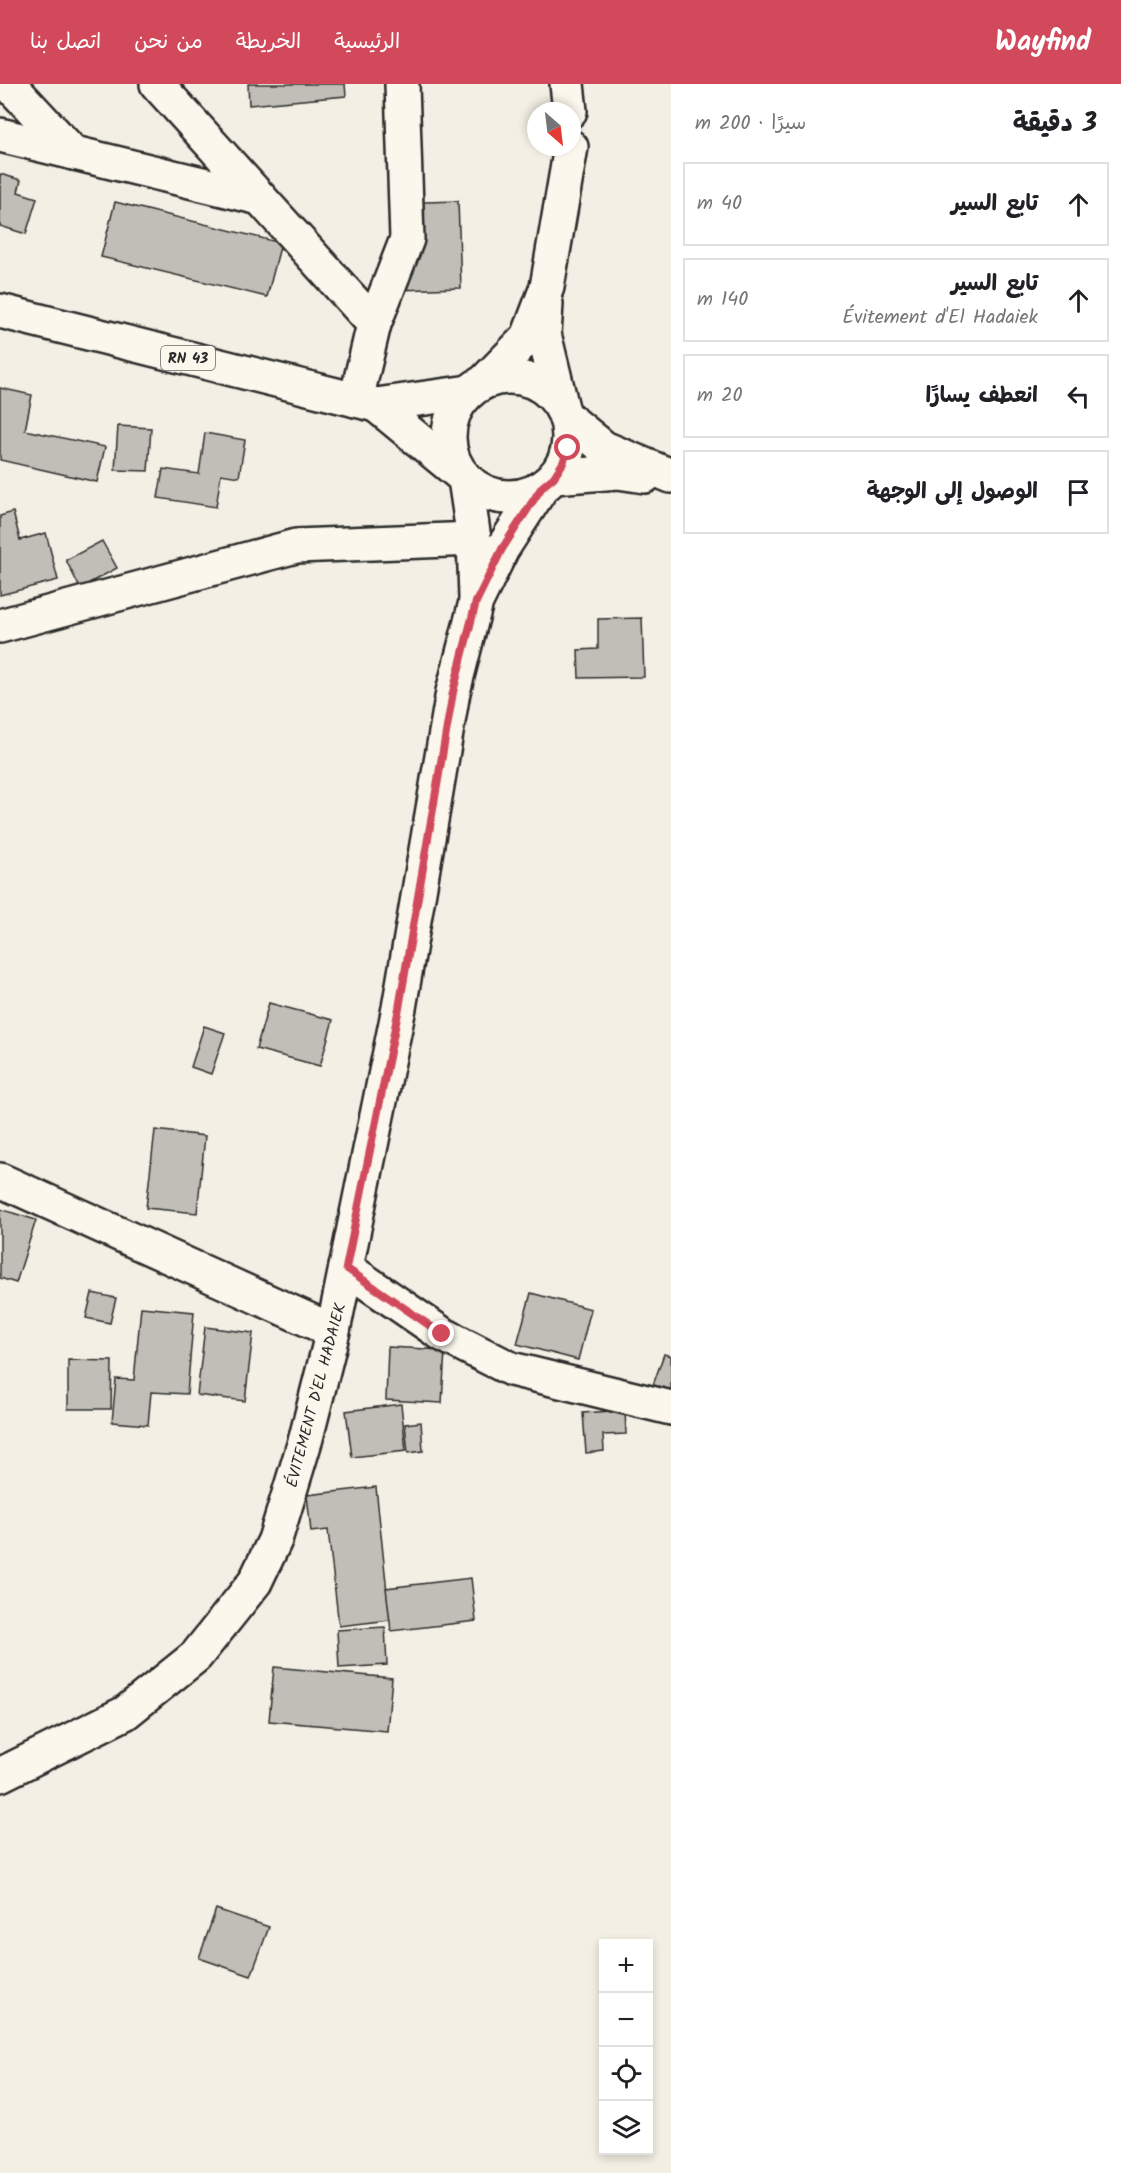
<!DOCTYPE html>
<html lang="ar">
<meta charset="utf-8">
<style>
:root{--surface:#fff;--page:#f2f2f2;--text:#202124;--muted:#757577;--line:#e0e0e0;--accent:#d1495b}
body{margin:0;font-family:Kalam,"Playpen Sans Arabic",sans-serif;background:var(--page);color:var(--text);direction:rtl}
.controls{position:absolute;right:18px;bottom:18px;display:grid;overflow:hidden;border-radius:0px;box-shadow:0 3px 9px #0003}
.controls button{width:54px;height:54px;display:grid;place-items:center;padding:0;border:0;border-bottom:2px solid var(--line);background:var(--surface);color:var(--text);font:30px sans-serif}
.compass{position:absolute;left:527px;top:18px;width:54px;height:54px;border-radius:50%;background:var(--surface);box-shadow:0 3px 9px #0003;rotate:152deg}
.stop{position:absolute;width:18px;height:18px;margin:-14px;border:4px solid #d1495b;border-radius:50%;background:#fff}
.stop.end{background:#d1495b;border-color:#fff;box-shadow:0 2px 6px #0008}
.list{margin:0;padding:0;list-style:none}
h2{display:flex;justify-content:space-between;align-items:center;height:78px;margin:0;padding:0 24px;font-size:26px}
h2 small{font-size:20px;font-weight:400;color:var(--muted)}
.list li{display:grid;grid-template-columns:39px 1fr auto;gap:18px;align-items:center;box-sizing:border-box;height:84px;margin:0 12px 12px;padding:0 12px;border:2px solid var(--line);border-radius:0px}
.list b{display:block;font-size:22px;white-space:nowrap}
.list p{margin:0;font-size:20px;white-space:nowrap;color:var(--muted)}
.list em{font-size:20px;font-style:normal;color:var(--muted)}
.icon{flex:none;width:33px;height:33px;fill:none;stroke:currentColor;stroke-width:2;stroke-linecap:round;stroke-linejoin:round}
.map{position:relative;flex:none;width:671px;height:2089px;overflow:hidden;direction:ltr}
header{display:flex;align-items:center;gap:36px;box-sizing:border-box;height:84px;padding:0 30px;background:var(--accent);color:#fff}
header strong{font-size:28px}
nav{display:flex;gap:33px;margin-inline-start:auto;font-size:21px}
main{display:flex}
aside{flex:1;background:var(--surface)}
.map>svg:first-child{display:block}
.building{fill:#c0beb6;stroke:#2b2b2b;stroke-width:1.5}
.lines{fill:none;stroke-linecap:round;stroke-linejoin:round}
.minor-casing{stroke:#2b2b2b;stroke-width:38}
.major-casing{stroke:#2b2b2b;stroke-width:38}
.minor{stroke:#fbf7ec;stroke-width:33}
.major{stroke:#fbf7ec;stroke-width:33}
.route{stroke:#d1495b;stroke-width:8}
.labels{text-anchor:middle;stroke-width:6;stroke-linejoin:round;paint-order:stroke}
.shield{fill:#fbf7ec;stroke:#696865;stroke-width:1.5}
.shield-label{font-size:15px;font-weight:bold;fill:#2b2b2b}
.street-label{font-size:16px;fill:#2b2b2b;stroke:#fbf7ec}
</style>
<header>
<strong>Wayfind</strong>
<nav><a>الرئيسية</a><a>الخريطة</a><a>من نحن</a><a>اتصل بنا</a></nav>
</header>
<main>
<aside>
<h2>3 دقيقة<small>سيرًا · 200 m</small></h2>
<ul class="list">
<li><svg class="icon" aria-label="ahead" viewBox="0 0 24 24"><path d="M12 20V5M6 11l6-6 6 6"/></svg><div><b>تابع السير</b></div><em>40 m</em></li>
<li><svg class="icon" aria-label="ahead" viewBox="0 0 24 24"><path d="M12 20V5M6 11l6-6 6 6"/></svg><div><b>تابع السير</b><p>Évitement d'El Hadaiek</p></div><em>140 m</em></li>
<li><svg class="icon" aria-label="left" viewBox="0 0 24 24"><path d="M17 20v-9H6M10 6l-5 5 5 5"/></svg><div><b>انعطف يسارًا</b></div><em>20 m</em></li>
<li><svg class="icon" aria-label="arrive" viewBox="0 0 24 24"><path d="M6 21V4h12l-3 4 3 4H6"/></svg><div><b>الوصول إلى الوجهة</b></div></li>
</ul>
</aside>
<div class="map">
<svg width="671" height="2089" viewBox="0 0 671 2089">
<rect width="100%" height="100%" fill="#f3efe4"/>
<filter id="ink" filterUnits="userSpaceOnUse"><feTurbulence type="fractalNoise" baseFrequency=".0167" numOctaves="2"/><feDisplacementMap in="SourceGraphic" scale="12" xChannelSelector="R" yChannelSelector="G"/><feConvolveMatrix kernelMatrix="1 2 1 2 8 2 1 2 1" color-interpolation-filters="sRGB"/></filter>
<g filter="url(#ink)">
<g class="building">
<polygon points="248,0 345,0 346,12 249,21"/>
<polygon points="0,90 21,96 18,108 37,114 26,150 0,142"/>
<polygon points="458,117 461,204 397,206 394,119"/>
<polygon points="115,118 281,159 267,213 101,173"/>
<polygon points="0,304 32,311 25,346 105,363 97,398 0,376"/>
<polygon points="118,342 151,344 148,387 115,386"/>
<polygon points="205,349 245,356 239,393 221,390 216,423 158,414 163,385 199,390"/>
<polygon points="13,428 20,456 46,449 58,496 0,511 0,432"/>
<polygon points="102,457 117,484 80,504 66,476"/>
<polygon points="642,534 644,593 579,594 578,566 598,565 598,535"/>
<polygon points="269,919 333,936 320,982 256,965"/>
<polygon points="204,942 225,949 211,990 191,983"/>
<polygon points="155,1046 205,1052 197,1129 146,1124"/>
<polygon points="0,1125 36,1136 16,1199 0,1194"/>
<polygon points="92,1209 116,1214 110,1239 86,1234"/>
<polygon points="531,1209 591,1225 578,1276 517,1260"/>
<polygon points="141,1223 194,1228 187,1310 151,1308 148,1341 112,1338 116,1295 134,1296"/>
<polygon points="205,1243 253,1249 245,1317 197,1311"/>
<polygon points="388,1263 445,1266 442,1319 386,1316"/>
<polygon points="664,1270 671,1272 671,1307 653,1301"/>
<polygon points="68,1276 112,1277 111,1325 68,1325"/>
<polygon points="401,1320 406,1367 352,1373 346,1327"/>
<polygon points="625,1326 626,1350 603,1351 604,1367 586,1369 583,1329"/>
<polygon points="421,1338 423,1367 408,1369 405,1340"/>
<polygon points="376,1403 390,1536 339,1542 328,1446 311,1448 307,1411"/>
<polygon points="471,1494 476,1537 391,1547 386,1504"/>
<polygon points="385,1543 387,1581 339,1584 337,1546"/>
<polygon points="274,1583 392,1594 387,1647 269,1637"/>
<polygon points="216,1825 269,1843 251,1892 199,1874"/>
</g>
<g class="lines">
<g class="minor-casing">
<g id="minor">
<polyline points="9,0 73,69"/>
<polyline points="157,0 374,240"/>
<polyline points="0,51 260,114"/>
<polyline points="356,316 374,240 407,155 402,0"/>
<polyline points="0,542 296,462 474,455"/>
<polyline points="0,1096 333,1247"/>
<polyline points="346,1184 442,1250 511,1285 671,1324"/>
</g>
</g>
<g class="major-casing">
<g id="major">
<polyline points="567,0 570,27"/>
<polyline points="546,220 544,250 562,324"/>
<polyline points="0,227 376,321 469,308"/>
<circle cx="509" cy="353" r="60"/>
<polyline points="484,298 528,253 547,203 571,63"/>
<polyline points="376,321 460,390"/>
<polyline points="566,333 604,364 671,392"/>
<polyline points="554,393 618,388 645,392"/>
<polyline points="465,395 474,455 476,514"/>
<polyline points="0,1691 125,1629 196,1572 255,1498 275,1456 306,1354 333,1247 399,924 453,608 476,518 502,465 542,403"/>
</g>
</g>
<use href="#minor" class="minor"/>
<use href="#major" class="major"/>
</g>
</g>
<g class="lines" filter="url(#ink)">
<polyline class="route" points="442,1250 346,1184 399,924 453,608 476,518 502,465 542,403 554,393 563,379 568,364"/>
</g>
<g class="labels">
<rect class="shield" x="161" y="262" width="54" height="24" rx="4.5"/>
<g class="shield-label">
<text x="188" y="279">RN 43</text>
</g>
<g class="street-label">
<text transform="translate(315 1311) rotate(-75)" y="6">ÉVITEMENT D'EL HADAIEK</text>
</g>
</g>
</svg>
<div class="controls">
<button>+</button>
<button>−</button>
<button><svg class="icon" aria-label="locate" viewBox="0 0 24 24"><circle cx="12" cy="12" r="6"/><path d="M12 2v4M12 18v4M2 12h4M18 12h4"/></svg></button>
<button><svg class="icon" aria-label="layers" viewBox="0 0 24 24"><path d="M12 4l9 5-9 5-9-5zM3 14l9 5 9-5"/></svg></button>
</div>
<svg class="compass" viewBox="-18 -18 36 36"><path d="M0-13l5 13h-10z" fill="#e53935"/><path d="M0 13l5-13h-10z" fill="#757577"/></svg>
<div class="stop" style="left:568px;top:364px"></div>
<div class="stop end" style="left:442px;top:1250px"></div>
</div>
</main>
